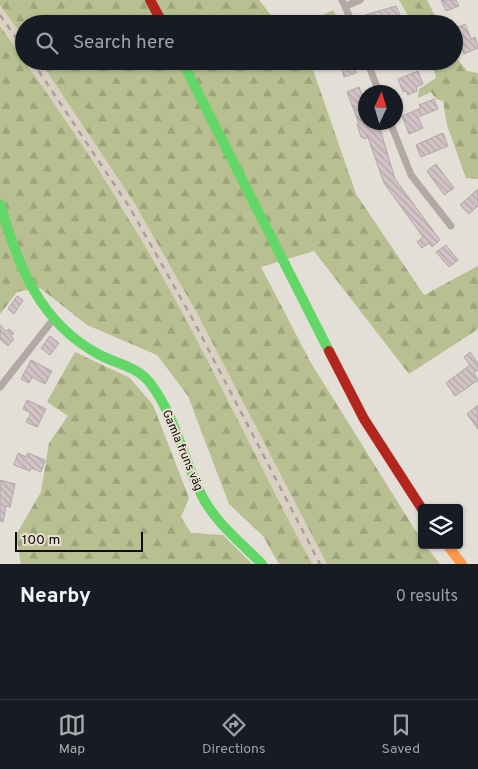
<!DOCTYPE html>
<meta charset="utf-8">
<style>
:root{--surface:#171b24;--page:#20242c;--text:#f1f3f6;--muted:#9ea1a6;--line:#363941;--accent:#adacab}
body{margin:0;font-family:Overpass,sans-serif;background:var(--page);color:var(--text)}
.controls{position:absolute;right:15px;bottom:15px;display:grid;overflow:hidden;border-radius:5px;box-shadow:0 1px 4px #0004}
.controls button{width:45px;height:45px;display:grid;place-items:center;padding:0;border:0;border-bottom:1px solid var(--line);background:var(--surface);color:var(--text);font:25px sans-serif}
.compass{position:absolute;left:358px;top:85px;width:45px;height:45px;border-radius:50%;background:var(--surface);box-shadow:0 1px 4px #0004;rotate:4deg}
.scale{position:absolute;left:15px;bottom:12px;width:128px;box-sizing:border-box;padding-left:5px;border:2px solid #100d08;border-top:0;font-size:14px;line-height:18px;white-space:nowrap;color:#100d08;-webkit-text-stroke:4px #e8dfd1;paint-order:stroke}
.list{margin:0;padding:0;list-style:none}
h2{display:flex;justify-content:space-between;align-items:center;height:65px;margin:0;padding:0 20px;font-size:21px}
h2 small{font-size:16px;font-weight:400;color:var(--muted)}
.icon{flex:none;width:28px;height:28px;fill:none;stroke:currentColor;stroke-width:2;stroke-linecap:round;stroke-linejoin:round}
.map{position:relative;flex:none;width:478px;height:564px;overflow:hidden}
.search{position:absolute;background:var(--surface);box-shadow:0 1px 4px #0004;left:15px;right:15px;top:15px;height:55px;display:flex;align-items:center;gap:12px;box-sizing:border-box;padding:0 18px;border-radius:28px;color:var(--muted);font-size:19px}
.sheet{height:135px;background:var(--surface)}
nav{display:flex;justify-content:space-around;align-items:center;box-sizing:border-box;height:70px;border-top:1px solid var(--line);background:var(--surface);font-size:14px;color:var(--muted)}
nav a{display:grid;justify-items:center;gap:2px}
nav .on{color:var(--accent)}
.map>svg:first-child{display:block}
.built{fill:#dad0c2}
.forest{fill:url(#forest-firs)}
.building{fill:url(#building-back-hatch);stroke:#aea9a7}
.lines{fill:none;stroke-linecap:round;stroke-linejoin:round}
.street{stroke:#b4a8a6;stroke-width:7}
.fast{stroke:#63d668;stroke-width:10}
.slow{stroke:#ff974d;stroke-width:10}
.jam{stroke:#b3261e;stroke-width:10}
.rail{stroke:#a8a09c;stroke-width:2.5;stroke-dasharray:6 6;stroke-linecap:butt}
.labels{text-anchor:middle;stroke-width:4;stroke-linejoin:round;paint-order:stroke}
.street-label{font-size:12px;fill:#100d08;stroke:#e8dfd1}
</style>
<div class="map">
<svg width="478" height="564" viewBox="0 0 478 564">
<defs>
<pattern id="forest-firs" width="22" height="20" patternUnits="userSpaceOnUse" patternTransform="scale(1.25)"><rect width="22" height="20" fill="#b8bf90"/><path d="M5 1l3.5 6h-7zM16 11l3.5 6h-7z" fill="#9da37b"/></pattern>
<pattern id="building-back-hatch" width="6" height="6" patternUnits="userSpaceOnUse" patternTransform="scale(1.25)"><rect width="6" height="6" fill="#d3c2c6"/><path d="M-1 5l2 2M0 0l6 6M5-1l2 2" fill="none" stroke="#b4a6a9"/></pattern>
</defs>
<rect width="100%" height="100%" fill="#e3ded6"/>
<g class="built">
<polygon points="0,5 24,38 24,60 0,26"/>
<polygon points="24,61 40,61 135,204 198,315 327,564 312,564 186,321 125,211"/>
</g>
<g class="forest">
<polygon points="0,0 259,0 278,24 24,24 24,38 0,5"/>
<polygon points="399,0 427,0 439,24 413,24"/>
<polygon points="333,10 342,24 304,24 305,24"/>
<path d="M 0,26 C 42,87 86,147 124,211 C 194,325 249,447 312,564 L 279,564 L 263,536 L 229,504 L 188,396 L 157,355 L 87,325 L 40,288 L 17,292 L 0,314 Z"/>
<polygon points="454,55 467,71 478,73 478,179 466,178 447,125 443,101 436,99 431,92 418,98 419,89 436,78 432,61 454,61"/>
<polygon points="40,61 310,61 356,194 424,295 478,266 478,329 409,374 314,251 261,267 311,363 422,541 422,545 425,545 440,564 327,564 198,315 135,204"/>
<polygon points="75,352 130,378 153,405 189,498 181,517 191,533 223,535 252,564 21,564 16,535 41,492 49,443 68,416 47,402"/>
</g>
<g class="building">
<polygon points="441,0 456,0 459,6 446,11"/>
<polygon points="396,6 400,15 386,20 386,24 369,24 365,15"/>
<polygon points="465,24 471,39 475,37 478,48 464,54 454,29"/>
<polygon points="339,61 352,61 356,73 344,77"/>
<polygon points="418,71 423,84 416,87 417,91 408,95 406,91 403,92 398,79"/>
<polygon points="359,87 363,98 366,97 366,122 378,122 395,179 440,240 432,247 429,243 422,248 417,242 423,237 384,183 367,135 366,139 361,137 357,124 359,124 347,92"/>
<polygon points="434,99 438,109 418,117 423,128 409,134 402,116 421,108 419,105"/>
<polygon points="443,133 448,146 421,157 416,145"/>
<polygon points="436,164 454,188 444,195 427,171"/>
<polygon points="478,189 478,206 469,214 460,205"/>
<polygon points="446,245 458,260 449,267 436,252"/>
<polygon points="17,296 23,300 14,314 8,309"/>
<polygon points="0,325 6,331 9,329 14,333 11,336 14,339 8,346 0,339"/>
<polygon points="50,336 59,343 50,355 41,348"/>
<polygon points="470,352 478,363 478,370 474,373 478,380 455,396 446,383 470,365 464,357"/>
<polygon points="31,360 52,371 45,384 32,377 29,383 21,379"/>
<polygon points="27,400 46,409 37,427 26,422 31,413 23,409"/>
<polygon points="478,405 478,429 467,414"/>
<polygon points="18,453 26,457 28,453 45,460 41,472 31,468 30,471 14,465"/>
<polygon points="0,480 15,484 10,507 6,506 3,522 0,521"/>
</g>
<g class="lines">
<g class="street">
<polyline points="342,0 353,24"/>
<polyline points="346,6 360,0"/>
<polyline points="367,61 379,92"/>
<polyline points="390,122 411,175 451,226"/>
<polyline points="0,387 52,321"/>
</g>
<g class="fast">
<polyline points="182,61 329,351"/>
<path d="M 0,204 C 18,265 39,322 98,354 C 116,364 137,366 150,383 C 176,417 183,459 202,496 C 216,523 241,543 262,564"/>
</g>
<polyline class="slow" points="447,545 462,564"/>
<g class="jam">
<polyline points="150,0 163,24"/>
<polyline points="329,351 364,419 422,509"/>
</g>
<g class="rail">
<polyline points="0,15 24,49"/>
<polyline points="32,61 130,208 192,318 320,564"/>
</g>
</g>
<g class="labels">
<g class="street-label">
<text transform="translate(183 450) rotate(67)" y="4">Gamla fruns väg</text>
</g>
</g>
</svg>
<div class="controls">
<button><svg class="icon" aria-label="layers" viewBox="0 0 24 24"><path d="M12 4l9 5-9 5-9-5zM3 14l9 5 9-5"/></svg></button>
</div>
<svg class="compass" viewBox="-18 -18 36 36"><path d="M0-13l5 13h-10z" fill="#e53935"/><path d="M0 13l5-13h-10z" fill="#9ea1a6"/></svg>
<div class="scale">100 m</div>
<div class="search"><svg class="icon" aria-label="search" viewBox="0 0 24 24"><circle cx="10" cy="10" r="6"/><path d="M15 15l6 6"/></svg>Search here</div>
</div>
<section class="sheet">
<h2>Nearby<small>0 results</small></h2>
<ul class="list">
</ul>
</section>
<nav>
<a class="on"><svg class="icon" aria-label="map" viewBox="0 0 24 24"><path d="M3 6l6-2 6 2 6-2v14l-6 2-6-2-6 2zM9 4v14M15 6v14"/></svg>Map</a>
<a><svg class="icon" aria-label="directions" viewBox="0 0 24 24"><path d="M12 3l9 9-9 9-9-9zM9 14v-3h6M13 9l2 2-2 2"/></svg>Directions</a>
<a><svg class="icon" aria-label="saved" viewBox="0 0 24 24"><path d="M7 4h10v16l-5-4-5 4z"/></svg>Saved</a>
</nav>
